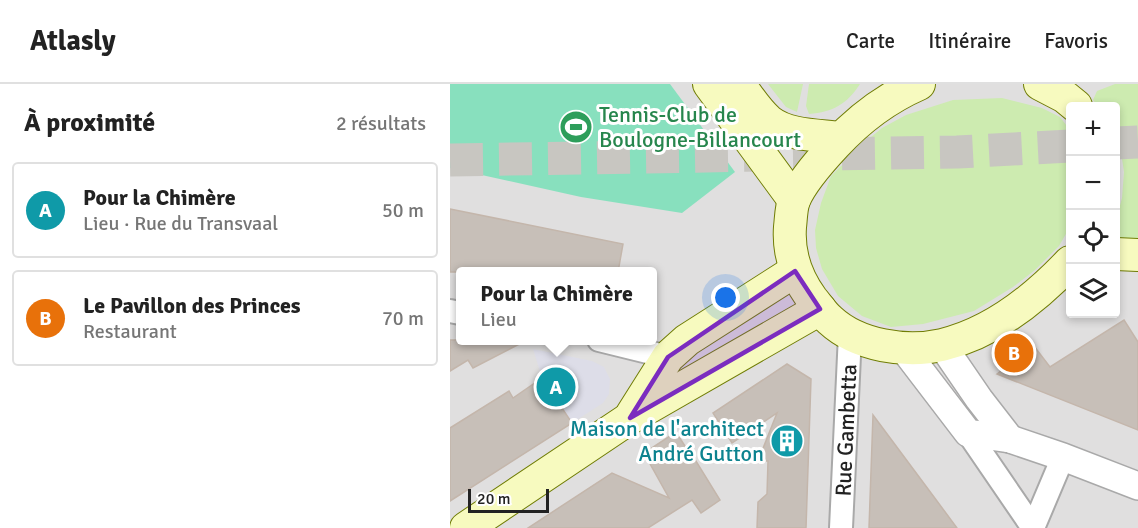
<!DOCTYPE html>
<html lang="fr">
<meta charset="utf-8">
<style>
:root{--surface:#fff;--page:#f6f6f6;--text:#222;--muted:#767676;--line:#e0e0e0;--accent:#0b8043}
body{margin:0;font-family:Signika,sans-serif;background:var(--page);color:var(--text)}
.controls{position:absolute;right:18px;top:18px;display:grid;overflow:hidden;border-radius:6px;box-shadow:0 3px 9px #0003}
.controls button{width:54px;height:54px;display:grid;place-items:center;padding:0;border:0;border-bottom:2px solid var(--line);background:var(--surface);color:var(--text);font:30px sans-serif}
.scale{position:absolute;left:18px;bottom:15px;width:81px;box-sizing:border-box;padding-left:6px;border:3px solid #222;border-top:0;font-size:16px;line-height:21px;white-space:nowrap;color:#222;-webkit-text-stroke:4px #fff;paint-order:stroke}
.you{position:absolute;left:276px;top:214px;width:21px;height:21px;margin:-15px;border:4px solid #fff;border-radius:50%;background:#1a73e8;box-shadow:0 0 0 9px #1a73e833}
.badge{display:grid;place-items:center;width:39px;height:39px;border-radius:50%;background:var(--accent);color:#fff;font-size:20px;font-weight:700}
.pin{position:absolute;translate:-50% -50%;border:3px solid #fff;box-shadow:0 2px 6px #0006}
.popup{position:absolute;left:6px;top:183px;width:201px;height:78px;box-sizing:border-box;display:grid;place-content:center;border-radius:6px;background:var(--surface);filter:drop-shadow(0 2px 4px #0005);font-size:20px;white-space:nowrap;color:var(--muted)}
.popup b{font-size:22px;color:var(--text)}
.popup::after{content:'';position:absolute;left:50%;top:100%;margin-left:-12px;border:12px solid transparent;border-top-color:var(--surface)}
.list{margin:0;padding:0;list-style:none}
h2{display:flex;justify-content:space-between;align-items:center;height:78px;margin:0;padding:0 24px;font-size:26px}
h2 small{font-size:20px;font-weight:400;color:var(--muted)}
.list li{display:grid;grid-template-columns:39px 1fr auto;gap:18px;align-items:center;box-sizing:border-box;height:96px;margin:0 12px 12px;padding:0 12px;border:2px solid var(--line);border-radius:6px}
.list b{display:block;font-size:22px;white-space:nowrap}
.list p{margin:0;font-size:20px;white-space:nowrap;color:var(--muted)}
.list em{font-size:20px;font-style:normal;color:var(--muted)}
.icon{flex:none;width:33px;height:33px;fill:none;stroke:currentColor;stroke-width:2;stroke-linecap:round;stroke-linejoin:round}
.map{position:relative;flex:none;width:688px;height:444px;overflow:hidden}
header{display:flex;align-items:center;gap:36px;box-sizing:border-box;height:84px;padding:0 30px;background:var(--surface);border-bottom:2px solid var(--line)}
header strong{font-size:28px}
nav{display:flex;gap:33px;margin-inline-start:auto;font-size:21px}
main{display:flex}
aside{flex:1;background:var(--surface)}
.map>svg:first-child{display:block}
.residential{fill:#e0dfdf;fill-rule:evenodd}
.grass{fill:#cdebb0}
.pitch{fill:#88e0be}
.plaza{fill:#dddde8}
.building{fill:#c7bfb8;stroke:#c4b6ab;stroke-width:1.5}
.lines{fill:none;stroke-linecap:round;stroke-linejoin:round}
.motorway-tunnel{stroke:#c8c6c1;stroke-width:33;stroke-dasharray:33 16;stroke-linecap:butt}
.minor-casing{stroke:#a9a9a9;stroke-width:26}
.tertiary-casing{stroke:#a9a9a9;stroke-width:30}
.secondary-casing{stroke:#707d05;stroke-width:34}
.minor{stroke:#fff;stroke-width:22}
.tertiary{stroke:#fff;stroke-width:27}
.secondary{stroke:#f7fabf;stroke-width:32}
.marked{fill:#7b2cbf;fill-opacity:0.2;stroke:#7b2cbf;stroke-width:4.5;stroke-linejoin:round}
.labels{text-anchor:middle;stroke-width:6;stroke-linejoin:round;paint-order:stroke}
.leisure-label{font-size:22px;fill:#27864d;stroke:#fff;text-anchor:start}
.culture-label{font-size:22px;fill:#0d838f;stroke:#fff;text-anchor:end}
.street-label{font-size:22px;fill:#222;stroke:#fff}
</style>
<header>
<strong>Atlasly</strong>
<nav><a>Carte</a><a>Itinéraire</a><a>Favoris</a></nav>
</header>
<main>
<aside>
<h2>À proximité<small>2 résultats</small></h2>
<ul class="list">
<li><span class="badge" style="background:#0f9aa8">A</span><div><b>Pour la Chimère</b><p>Lieu · Rue du Transvaal</p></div><em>50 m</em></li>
<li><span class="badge" style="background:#e8710a">B</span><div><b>Le Pavillon des Princes</b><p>Restaurant</p></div><em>70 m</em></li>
</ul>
</aside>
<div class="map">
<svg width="688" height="444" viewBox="0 0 688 444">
<rect width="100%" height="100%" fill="#f2efe9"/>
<path class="residential" d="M 0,0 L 688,0 L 688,444 L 0,444 ZM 620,22 L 666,22 L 666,230 L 620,230 ZM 10,188 L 202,188 L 202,256 L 10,256 Z"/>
<g class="grass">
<polygon points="318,0 353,0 347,28 336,23"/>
<path d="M 359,0 L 410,0 C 397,20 383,28 359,30 L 356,22 Z"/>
<polygon points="665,0 688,0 688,158 666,157 666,136 672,114 674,88 671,68 666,50 666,22 648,22 643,16 647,7"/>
<polygon points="552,14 592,24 610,33 620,46 620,143 609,162 585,186 563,203 524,227 473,240 441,243 412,232 388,212 372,185 366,164 365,146 371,119 381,92 415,58 432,44 456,31 503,16"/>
</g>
<polygon class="pitch" points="0,0 220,0 285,88 232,129 131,113 0,84"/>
<polygon class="plaza" points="83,265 142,277 154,283 160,295 159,310 153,319 122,339 92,294"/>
<g class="building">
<polygon points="0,125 173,160 168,188 0,188"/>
<polygon points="674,236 688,258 688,346 547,290 584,262 600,283"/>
<polygon points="0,256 77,256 23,284 18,276 0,287"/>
<polygon points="337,280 361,295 356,444 307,444 308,418 317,410 318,377 308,377 327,329 282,359 263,329"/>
<polygon points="92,294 122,339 0,417 0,344 59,307 63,314"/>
<polygon points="423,331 484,413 507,444 419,444"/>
<polygon points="226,348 240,370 241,369 270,416 251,429 242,416 198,444 78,444 162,389 219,414 194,369"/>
</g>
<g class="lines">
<g class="motorway-tunnel">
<polyline points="666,59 688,58"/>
<polyline points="0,76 507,68 620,62"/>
</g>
<g class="minor-casing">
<g id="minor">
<polyline points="0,227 10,229"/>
<polyline points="149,256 218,273"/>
<polyline points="518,349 583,444"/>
<path id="s1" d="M 391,444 L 400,250"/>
<polyline points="583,444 613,373"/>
</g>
</g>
<g class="tertiary-casing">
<g id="tertiary">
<polyline points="492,261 529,315 560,355"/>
<polyline points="453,264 518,349 560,355 613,373 688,402"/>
</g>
</g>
<g class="secondary-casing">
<g id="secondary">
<polyline points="259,0 344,116"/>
<path d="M 289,0 C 298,12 307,27 319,37 C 338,52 368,51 391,54"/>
<path d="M 469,0 C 437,14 408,36 385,61 C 371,76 352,97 344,116 C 341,124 341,135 340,143 C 338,170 346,193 362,215 C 368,222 373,230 380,236 C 408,262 456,269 492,261 C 543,249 585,215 620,178"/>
<polyline points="590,0 615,13 626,22"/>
<polyline points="666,170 688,171"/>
<polyline points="182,330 218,273 237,256 345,187"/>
<polyline points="16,444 180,334 370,225"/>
</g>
</g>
<use href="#minor" class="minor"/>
<use href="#tertiary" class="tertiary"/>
<use href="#secondary" class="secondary"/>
</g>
<path class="marked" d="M 345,187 L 370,225 L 180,334 L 218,273 Z"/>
<defs>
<g id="stadium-disc" transform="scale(1.725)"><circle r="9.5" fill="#2e9e5b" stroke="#fff"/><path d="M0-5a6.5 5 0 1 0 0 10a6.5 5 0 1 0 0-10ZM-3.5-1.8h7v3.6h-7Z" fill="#fff"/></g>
<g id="building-disc" transform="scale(1.725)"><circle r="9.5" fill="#0f9aa8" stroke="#fff"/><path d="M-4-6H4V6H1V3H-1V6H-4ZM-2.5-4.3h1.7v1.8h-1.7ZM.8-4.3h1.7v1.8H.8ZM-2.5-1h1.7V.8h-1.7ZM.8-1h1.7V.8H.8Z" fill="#fff"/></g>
</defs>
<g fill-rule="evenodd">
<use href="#stadium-disc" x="126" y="43"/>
<use href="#building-disc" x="337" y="357"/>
</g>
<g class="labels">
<g class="leisure-label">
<text x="149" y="38">Tennis-Club de<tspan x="149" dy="25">Boulogne-Billancourt</tspan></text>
</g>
<g class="culture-label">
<text x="314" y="352">Maison de l'architect<tspan x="314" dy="25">André Gutton</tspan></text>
</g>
<g class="street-label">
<text dy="8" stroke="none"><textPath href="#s1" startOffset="98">Rue Gambetta</textPath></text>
</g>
</g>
</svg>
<div class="controls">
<button>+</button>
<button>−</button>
<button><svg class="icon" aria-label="locate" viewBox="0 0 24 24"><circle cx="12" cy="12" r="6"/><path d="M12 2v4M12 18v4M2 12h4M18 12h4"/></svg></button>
<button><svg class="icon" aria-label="layers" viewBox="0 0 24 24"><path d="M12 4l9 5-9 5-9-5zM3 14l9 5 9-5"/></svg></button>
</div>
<div class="scale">20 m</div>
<div class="you"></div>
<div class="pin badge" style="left:106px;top:303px;background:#0f9aa8">A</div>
<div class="popup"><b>Pour la Chimère</b>Lieu</div>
<div class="pin badge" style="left:564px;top:269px;background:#e8710a">B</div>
</div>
</main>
